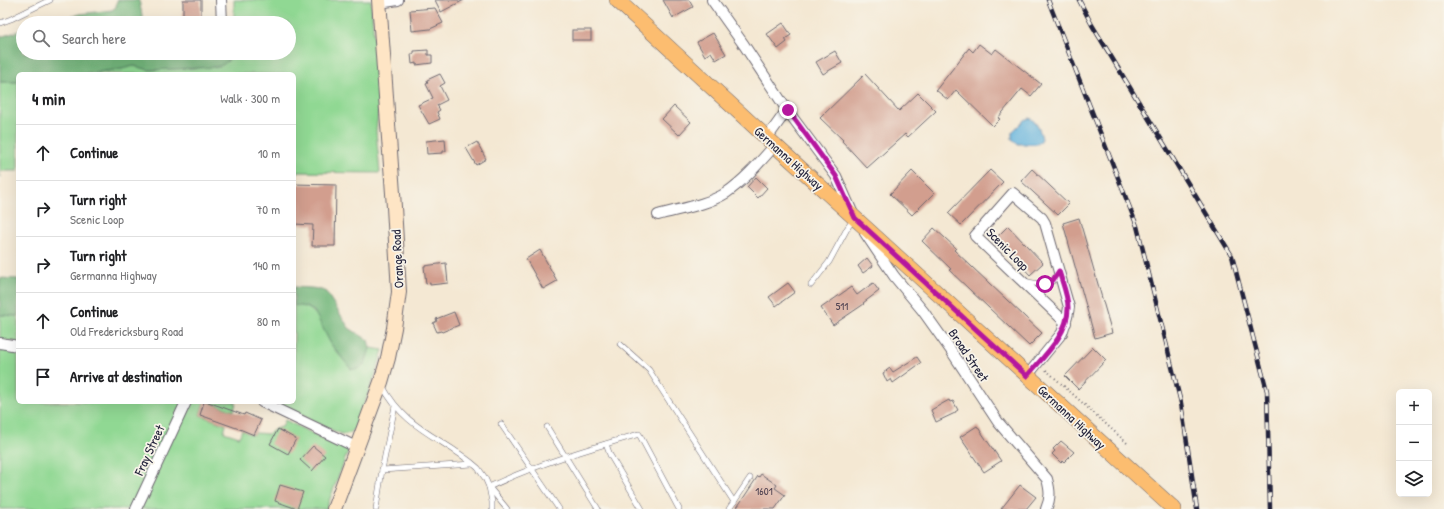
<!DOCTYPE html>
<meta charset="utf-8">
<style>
:root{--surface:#fff;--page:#f2f2f2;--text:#202124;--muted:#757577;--line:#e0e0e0}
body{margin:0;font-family:"Patrick Hand",sans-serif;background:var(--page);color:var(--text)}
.controls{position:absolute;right:12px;bottom:12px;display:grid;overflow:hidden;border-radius:6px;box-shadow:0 4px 16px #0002}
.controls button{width:36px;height:36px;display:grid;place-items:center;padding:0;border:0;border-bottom:1px solid var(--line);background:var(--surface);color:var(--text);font:20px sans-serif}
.stop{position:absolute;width:12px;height:12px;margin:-9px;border:3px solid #b5179e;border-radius:50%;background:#fff}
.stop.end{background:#b5179e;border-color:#fff;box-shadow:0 1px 4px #0008}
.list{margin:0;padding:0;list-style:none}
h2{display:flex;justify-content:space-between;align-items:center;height:52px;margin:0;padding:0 16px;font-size:17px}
h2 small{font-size:13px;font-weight:400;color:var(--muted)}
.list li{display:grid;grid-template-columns:26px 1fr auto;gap:12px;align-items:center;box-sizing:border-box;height:56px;padding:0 16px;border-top:1px solid var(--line)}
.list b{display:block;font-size:15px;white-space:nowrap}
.list p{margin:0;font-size:13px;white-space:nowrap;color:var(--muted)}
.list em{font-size:13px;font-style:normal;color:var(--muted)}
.icon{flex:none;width:22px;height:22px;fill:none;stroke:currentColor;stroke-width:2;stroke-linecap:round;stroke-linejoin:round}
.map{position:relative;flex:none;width:1444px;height:509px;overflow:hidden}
.search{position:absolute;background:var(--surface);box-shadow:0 4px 16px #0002;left:16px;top:16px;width:280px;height:44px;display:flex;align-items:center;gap:10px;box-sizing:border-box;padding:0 14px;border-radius:22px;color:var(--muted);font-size:15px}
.panel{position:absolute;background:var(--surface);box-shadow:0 4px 16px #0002;left:16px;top:72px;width:280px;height:332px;border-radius:6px}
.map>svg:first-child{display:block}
.green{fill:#90d893;stroke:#597d67}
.forest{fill:#74b87d;stroke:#4b6d5c}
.water{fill:#63b3dd;stroke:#426a8c}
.building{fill:#d29e8e}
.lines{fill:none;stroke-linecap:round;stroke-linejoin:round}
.lane-casing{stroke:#6c6770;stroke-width:6}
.street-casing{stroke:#6c6770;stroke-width:12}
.secondary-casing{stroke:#6c6770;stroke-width:16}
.primary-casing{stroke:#6c6770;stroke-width:16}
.path{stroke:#6c6770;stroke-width:2;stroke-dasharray:1 3;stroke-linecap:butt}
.lane{stroke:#fff;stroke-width:5}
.street{stroke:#fff;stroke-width:10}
.secondary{stroke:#fee5c5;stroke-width:14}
.primary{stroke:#fcbd6f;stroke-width:15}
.rail-casing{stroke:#22223b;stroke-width:4.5}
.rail{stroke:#f7f3e8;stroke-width:3;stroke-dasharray:9;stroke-linecap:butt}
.route{stroke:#b5179e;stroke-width:5}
.labels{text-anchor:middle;stroke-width:3.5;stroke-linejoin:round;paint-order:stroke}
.number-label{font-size:11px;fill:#4e4150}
.street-label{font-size:13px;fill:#22223b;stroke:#f7f3e8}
</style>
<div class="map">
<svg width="1444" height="509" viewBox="0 0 1444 509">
<rect width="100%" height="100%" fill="#f7f3e8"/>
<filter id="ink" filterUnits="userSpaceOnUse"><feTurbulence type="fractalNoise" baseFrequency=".025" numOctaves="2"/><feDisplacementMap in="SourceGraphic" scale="8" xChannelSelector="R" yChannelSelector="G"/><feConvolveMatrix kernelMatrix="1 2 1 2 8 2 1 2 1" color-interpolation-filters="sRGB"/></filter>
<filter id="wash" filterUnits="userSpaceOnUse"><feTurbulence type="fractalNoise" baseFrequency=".012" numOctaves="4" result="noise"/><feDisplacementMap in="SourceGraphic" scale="16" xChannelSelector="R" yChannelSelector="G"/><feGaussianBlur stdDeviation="0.9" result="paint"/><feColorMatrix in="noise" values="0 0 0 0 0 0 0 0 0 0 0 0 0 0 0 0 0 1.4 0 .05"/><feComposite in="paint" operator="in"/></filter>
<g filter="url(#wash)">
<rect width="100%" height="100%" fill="#f4e8d3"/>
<g class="green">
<polygon points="234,0 371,0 379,106 376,131 380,173 294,172 294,74 81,74 122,69 129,66 134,66 150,70 216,67 228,61 231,53 289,53 289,23 234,23"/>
<polygon points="0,82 18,82 18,171 1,171 0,177"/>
<path d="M 294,305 C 319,305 321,326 331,344 C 336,353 345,360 351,369 L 365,364 L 370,348 L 383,350 L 375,375 L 355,428 L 350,433 L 346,434 L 342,434 L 334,431 L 274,402 L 294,402 Z"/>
<polygon points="0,315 18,316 18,343 0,339"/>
<polygon points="0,346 18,350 18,402 204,402 200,415 226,425 224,432 239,437 242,430 252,435 256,433 268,434 275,429 282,427 285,420 334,444 349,449 326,509 0,509"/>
<polygon points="208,402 236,402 234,411"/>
</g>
<g class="forest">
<polygon points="117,0 139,0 142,15 145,23 49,23 80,14 112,10 116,7"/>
<path d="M 23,30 L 23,53 L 231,53 C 228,61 225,65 216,67 L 150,70 L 134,66 L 122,69 L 81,74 L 18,74 L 18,82 L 0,82 L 0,37 Z"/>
<polygon points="0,278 18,279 18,316 0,315"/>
<path d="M 294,287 C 305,288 317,287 326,292 L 349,328 L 368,340 L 370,348 C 367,358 364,372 351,369 L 331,344 L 314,311 L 306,307 L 294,305 Z"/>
</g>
<path class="water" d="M 1029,118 C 1036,120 1041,132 1042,139 L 1039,143 L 1037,144 L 1018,144 L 1012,139 L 1012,132 L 1024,120 Z"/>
<g id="blocks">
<g class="building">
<rect x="183" y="0" width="18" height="23"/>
<polygon points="435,0 464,0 441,12"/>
<polygon points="663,0 689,0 693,7 673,18"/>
<polygon points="435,8 443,23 430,29 412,31 410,10"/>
<polygon points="783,23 791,35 785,39 787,42 778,49 767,34"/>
<rect x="572" y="30" width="19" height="10"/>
<polygon points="713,33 726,54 716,60 711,52 705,56 697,42"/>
<polygon points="979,44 992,54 996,49 1041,84 1031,96 1022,89 998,118 1000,119 993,126 956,90 948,100 936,90 969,48 973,52"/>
<polygon points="428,50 428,55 432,55 432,63 416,65 416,63 412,64 411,54 414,54 414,51"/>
<polygon points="835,51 842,63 823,74 816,62"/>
<polygon points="440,74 445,83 440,86 447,100 437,105 440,110 437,112 440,119 429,124 418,105 433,98 426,84 428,83 427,80"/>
<polygon points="865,74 899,111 918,93 936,111 908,137 905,134 867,168 842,141 843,140 820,118"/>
<polygon points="674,106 691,122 679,135 662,119"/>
<polygon points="445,139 446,151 443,151 443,153 427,154 426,141"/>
<polygon points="477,142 486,159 476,165 466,148"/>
<polygon points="1032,169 1069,204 1058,215 1021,181"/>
<polygon points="990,170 1003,182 961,225 948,213"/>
<polygon points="912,171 934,193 912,215 890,194"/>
<polygon points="756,177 767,188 758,198 747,187"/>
<polygon points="294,184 336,185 335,246 312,246 313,225 294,224"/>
<polygon points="1079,218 1112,333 1095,338 1063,223"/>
<polygon points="1008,226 1043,263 1030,275 996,238"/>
<polygon points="934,228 956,248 954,250 1042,333 1029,346 949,270 951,269 922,241"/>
<polygon points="540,250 557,281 543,289 526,259"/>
<polygon points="867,258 873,266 863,273 858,266"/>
<polygon points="446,263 448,283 430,285 430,283 426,284 424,266"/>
<polygon points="788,283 795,292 776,306 769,297"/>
<polygon points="873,283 879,291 863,303 864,304 833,325 821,308 851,287 857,295"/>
<polygon points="454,312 459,325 442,332 441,331 437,332 433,323 437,321 436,319"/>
<polygon points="1093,347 1106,360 1078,389 1065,376"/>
<polygon points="917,357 921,363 893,383 891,379 887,382 883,373 890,368 893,372"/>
<polygon points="949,400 950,402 953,401 958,410 955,412 955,413 936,422 931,410"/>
<polygon points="204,402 208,402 244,415 245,413 261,420 254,435 242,430 200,415"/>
<polygon points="977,426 1001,461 984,472 960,437"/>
<polygon points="278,429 296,439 288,454 270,444"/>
<polygon points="1061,441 1074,452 1064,462 1063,461 1061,463 1052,454 1055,451 1053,449"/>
<polygon points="313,446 325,456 312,471 300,460"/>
<polygon points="761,474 777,485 775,488 785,495 775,509 736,509 758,476 759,477"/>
<polygon points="280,485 303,492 297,509 275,501"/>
<polygon points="1020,485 1036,497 1026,509 1001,509"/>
</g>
</g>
</g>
<g filter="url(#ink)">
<use href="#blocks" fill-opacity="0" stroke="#6c6770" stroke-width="1"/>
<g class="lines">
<g class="lane-casing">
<g id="lane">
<polyline points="0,23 11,19 50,0"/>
<path d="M 1025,281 C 1037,284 1052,288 1058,274"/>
<polyline points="811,285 829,262 848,227 854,219"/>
<polyline points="620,344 649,370 734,502"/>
<path d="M 382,385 C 406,431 443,437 478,468 L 485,478 L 489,487 L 507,509"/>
<polyline points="501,424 559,509"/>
<polyline points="547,427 598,509"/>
<polyline points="606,444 610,455 642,509"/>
<polyline points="382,470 472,464"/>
<polyline points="376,509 382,470 395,406"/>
<path d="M 492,509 L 492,502 L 489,487 C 537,464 588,449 639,434 L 679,509"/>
<polyline points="729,509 750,478"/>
</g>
</g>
<g class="street-casing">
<g id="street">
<polyline points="221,0 222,23"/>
<polyline points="712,0 744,45 787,110 836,176 853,214"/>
<polyline points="379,3 398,0"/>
<polyline points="767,138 787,110"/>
<path d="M 658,215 C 679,209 707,205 726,193 C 745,180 760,162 775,145"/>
<path d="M 865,233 L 894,276 L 923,311 L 950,349 L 998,422 L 1047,479 C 1050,490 1051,498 1046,509"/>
<polyline points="0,343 18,346"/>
<path d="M 1027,376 L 1062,333 C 1065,324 1068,316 1069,307 L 1045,223 L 1042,218 L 1013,193 L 975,236 L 1066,323"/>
<polyline points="262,402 356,447"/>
<polyline points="136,509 186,402"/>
</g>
</g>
<g class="secondary-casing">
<polyline id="secondary" points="334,509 381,382 388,358 394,328 399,292 394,207 379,0"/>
</g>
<g class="primary-casing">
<polyline id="primary" points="617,0 767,138 1174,509"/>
</g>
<polyline class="path" points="1046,370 1127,443"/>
<use href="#lane" class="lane"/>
<use href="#street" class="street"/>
<use href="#secondary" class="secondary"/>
<use href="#primary" class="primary"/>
<g class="rail-casing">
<g id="rail">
<polyline points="1048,0 1137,226 1181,403 1197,509"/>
<polyline points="1079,0 1092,25 1232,256 1267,391 1270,509"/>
</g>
</g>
<use href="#rail" class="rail"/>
</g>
</g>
<g class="lines" filter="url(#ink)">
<path class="route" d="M 788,110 L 836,176 L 855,218 L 1027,376 C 1043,357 1069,334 1068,307 C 1068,296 1062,282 1059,271 L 1053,280 L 1045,284"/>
</g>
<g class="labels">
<g class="number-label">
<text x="842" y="310">511</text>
<text x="764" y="495">1601</text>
</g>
<g class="street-label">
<text transform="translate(789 158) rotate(42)" y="5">Germanna Highway</text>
<text transform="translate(1008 249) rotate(45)" y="5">Scenic Loop</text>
<text transform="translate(397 259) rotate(-93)" y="5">Orange Road</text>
<text transform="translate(969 355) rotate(56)" y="5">Broad Street</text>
<text transform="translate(1072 417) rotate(43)" y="5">Germanna Highway</text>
<text transform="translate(149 450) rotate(-65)" y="5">Fray Street</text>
</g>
</g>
</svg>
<div class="controls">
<button>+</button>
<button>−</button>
<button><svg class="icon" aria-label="layers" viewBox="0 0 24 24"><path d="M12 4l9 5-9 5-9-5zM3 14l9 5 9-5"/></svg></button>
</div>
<div class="stop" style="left:1045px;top:284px"></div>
<div class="stop end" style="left:788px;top:110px"></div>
<div class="search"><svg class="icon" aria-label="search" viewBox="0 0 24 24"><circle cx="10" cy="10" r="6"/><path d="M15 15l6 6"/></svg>Search here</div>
<section class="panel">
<h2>4 min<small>Walk · 300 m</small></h2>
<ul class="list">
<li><svg class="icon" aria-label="ahead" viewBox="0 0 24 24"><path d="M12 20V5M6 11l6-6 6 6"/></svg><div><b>Continue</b></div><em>10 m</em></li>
<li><svg class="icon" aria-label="right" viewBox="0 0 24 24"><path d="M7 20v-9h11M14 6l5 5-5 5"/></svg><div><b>Turn right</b><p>Scenic Loop</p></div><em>70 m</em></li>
<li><svg class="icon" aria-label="right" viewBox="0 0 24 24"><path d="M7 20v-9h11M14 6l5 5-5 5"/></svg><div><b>Turn right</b><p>Germanna Highway</p></div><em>140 m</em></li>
<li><svg class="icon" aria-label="ahead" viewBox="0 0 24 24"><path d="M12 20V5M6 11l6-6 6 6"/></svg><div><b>Continue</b><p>Old Fredericksburg Road</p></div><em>80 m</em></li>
<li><svg class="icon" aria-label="arrive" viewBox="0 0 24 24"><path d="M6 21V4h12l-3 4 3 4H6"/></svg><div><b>Arrive at destination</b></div></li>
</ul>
</section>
</div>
